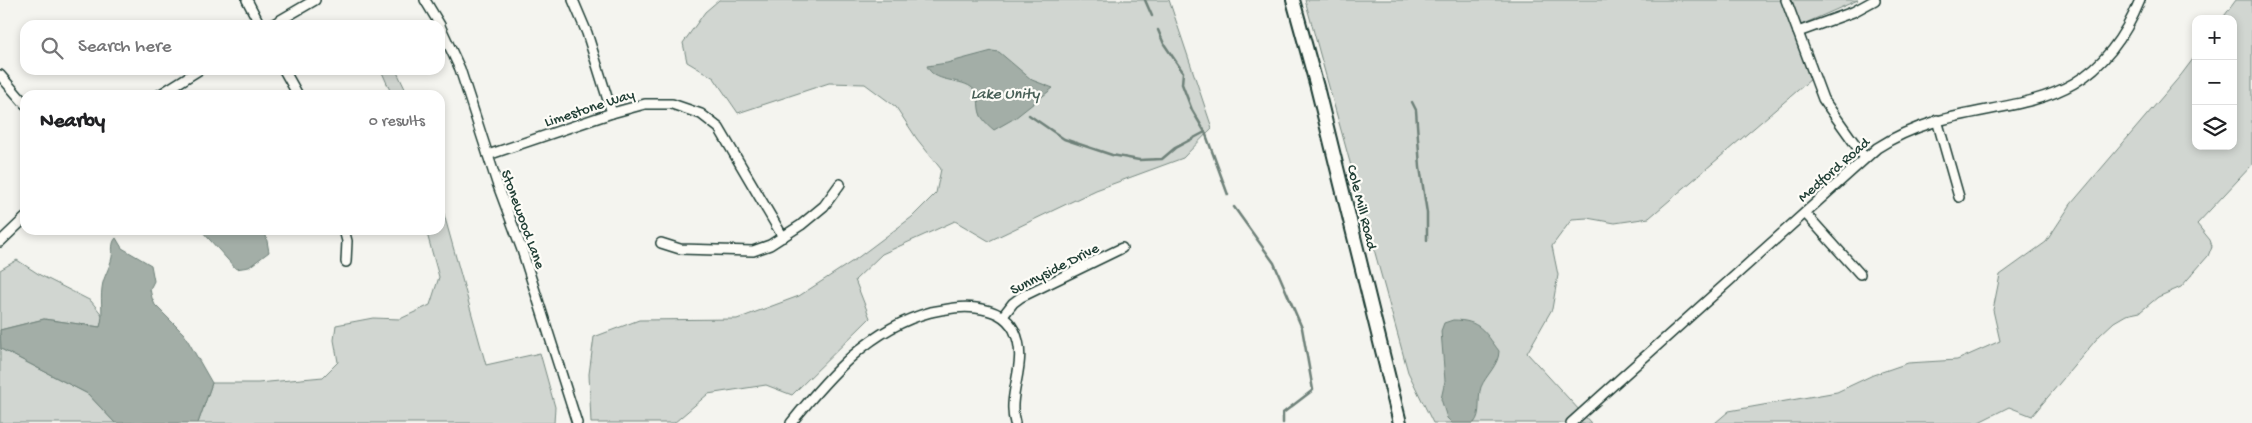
<!DOCTYPE html>
<meta charset="utf-8">
<style>
:root{--surface:#fff;--page:#f6f6f6;--text:#202124;--muted:#757577;--line:#e0e0e0}
body{margin:0;font-family:"Gochi Hand",sans-serif;background:var(--page);color:var(--text)}
.controls{position:absolute;right:15px;top:15px;display:grid;overflow:hidden;border-radius:10px;box-shadow:0 2px 8px #0003}
.controls button{width:45px;height:45px;display:grid;place-items:center;padding:0;border:0;border-bottom:1px solid var(--line);background:var(--surface);color:var(--text);font:25px sans-serif}
.list{margin:0;padding:0;list-style:none}
h2{display:flex;justify-content:space-between;align-items:center;height:65px;margin:0;padding:0 20px;font-size:21px}
h2 small{font-size:16px;font-weight:400;color:var(--muted)}
.icon{flex:none;width:28px;height:28px;fill:none;stroke:currentColor;stroke-width:2;stroke-linecap:round;stroke-linejoin:round}
.map{position:relative;flex:none;width:2252px;height:423px;overflow:hidden}
.search{position:absolute;background:var(--surface);box-shadow:0 2px 8px #0003;left:20px;top:20px;width:425px;height:55px;display:flex;align-items:center;gap:12px;box-sizing:border-box;padding:0 18px;border-radius:15px;color:var(--muted);font-size:19px}
.panel{position:absolute;background:var(--surface);box-shadow:0 2px 8px #0003;left:20px;top:90px;width:425px;height:145px;border-radius:15px}
.map>svg:first-child{display:block}
.green{fill:#d1d6d1;stroke:#788a82}
.water{fill:#a3aea7;stroke:#6e8179}
.lines{fill:none;stroke-linecap:round;stroke-linejoin:round}
.stream{stroke:#6e8179;stroke-width:2.5}
.street-casing{stroke:#1f3d34;stroke-width:12}
.secondary-casing{stroke:#1f3d34;stroke-width:16}
.street{stroke:#fdfcf7;stroke-width:9}
.secondary{stroke:#fdfcf7;stroke-width:12}
.labels{text-anchor:middle;stroke-width:4.5;stroke-linejoin:round;paint-order:stroke}
.street-label{font-size:15px;fill:#1f3d34;stroke:#fdfcf7}
.water-label{font-size:16px;font-style:italic;fill:#475f56;stroke:#fdfcf7}
</style>
<div class="map">
<svg width="2252" height="423" viewBox="0 0 2252 423">
<rect width="100%" height="100%" fill="#f4f4ef"/>
<filter id="ink" filterUnits="userSpaceOnUse"><feTurbulence type="fractalNoise" baseFrequency=".02" numOctaves="2"/><feDisplacementMap in="SourceGraphic" scale="10" xChannelSelector="R" yChannelSelector="G"/><feConvolveMatrix kernelMatrix="1 2 1 2 8 2 1 2 1" color-interpolation-filters="sRGB"/></filter>
<g filter="url(#ink)">
<g class="green">
<polygon points="719,0 1169,0 1212,128 1183,158 1096,190 989,241 955,221 882,254 855,280 870,318 792,395 766,385 708,394 674,423 591,423 589,374 594,337 639,320 737,319 799,296 856,259 912,217 936,193 941,169 917,139 896,107 865,84 829,83 738,113 714,78 687,62 683,43 705,12"/>
<polygon points="1305,0 1858,0 1794,28 1811,79 1649,218 1615,223 1587,218 1572,219 1552,246 1558,275 1552,309 1527,353 1591,423 1433,423 1408,372"/>
<polygon points="2236,0 2252,0 2252,165 2197,224 2210,240 2212,246 2208,256 2181,287 2158,297 2140,312 2126,315 2114,322 2100,335 2032,416 2009,407 1977,423 1715,423 1729,411 1837,392 1873,375 1908,363 1957,360 2000,341 1993,310 2000,275 2046,242 2071,204 2181,75 2196,55 2196,146 2233,146 2233,19 2222,19"/>
<polygon points="381,70 396,70 408,95 392,95"/>
<polygon points="440,200 486,365 540,353 555,407 554,423 198,423 212,383 258,383 323,377 338,362 334,340 336,325 373,318 400,319 430,305 439,277 426,230 440,230"/>
<polygon points="17,260 40,275 91,301 103,316 100,327 44,319 0,330 1,349 88,394 115,423 0,423 0,270"/>
</g>
<g class="water">
<path d="M 992,51 L 999,52 L 1032,80 L 1053,88 L 1015,118 L 994,130 C 989,126 984,121 981,116 C 976,105 982,94 971,87 C 958,78 934,83 927,66 L 947,63 Z"/>
<polygon points="201,230 265,230 269,252 249,267 236,269"/>
<path d="M 116,238 L 122,248 L 151,265 L 154,281 L 150,289 L 152,298 L 155,305 L 184,334 L 212,383 L 198,423 L 115,423 L 88,394 L 1,349 L 0,330 L 44,319 L 100,327 C 104,314 100,302 102,288 C 103,277 110,268 112,257 C 113,250 111,243 116,238 Z"/>
<path d="M 1453,320 C 1480,320 1484,331 1499,351 C 1499,365 1486,375 1481,387 C 1477,399 1482,414 1474,423 L 1452,423 L 1447,418 L 1441,399 L 1445,381 L 1441,331 L 1444,323 Z"/>
</g>
<g class="lines">
<g class="stream">
<polyline points="1145,0 1152,16"/>
<polyline points="1158,30 1164,44 1183,72 1182,84 1192,110 1205,132 1228,195"/>
<polyline points="1412,102 1416,110 1420,167 1427,213 1427,240"/>
<polyline points="1029,115 1064,139 1112,155 1139,160 1162,159 1175,148 1205,132"/>
<polyline points="1234,207 1274,263 1302,328 1313,390 1283,413 1283,423"/>
</g>
<g class="street-casing">
<g id="street">
<polyline points="247,0 260,25"/>
<polyline points="425,0 440,25"/>
<polyline points="573,0 587,33 612,113"/>
<polyline points="1786,0 1823,99 1865,158"/>
<polyline points="272,25 315,0"/>
<polyline points="440,26 460,69 497,183 522,250 577,423"/>
<polyline points="1798,32 1853,12 1875,0"/>
<polyline points="284,70 298,95"/>
<polyline points="0,75 25,104"/>
<polyline points="159,95 199,70"/>
<polyline points="1937,120 1959,197"/>
<polyline points="488,155 612,113 645,104 672,104 701,114 719,128 783,237"/>
<polyline points="1805,213 1860,274"/>
<polyline points="344,230 347,241 346,262"/>
<polyline points="0,242 25,218"/>
<polyline points="661,243 680,249 753,251 770,245 801,225 824,206 840,184"/>
<polyline points="1003,316 1013,303 1021,297 1122,248"/>
<path d="M 791,423 C 829,376 870,328 931,312 C 947,309 960,306 976,308 C 992,310 1006,315 1014,330 C 1030,362 1006,393 1015,423"/>
<path d="M 1571,423 L 1877,148 C 1977,83 2083,140 2140,0"/>
</g>
</g>
<g class="secondary-casing">
<polyline id="secondary" points="1293,0 1317,87 1400,423"/>
</g>
<use href="#street" class="street"/>
<use href="#secondary" class="secondary"/>
</g>
</g>
<g class="labels">
<g class="street-label">
<text transform="translate(589 107) rotate(-18)" y="5">Limestone Way</text>
<text transform="translate(1833 169) rotate(-41)" y="5">Medford Road</text>
<text transform="translate(1363 207) rotate(76)" y="5">Cole Mill Road</text>
<text transform="translate(524 219) rotate(70)" y="5">Stonewood Lane</text>
<text transform="translate(1054 268) rotate(-27)" y="5">Sunnyside Drive</text>
</g>
<g class="water-label">
<text x="1005" y="98">Lake Unity</text>
</g>
</g>
</svg>
<div class="controls">
<button>+</button>
<button>−</button>
<button><svg class="icon" aria-label="layers" viewBox="0 0 24 24"><path d="M12 4l9 5-9 5-9-5zM3 14l9 5 9-5"/></svg></button>
</div>
<div class="search"><svg class="icon" aria-label="search" viewBox="0 0 24 24"><circle cx="10" cy="10" r="6"/><path d="M15 15l6 6"/></svg>Search here</div>
<section class="panel">
<h2>Nearby<small>0 results</small></h2>
<ul class="list">
</ul>
</section>
</div>
